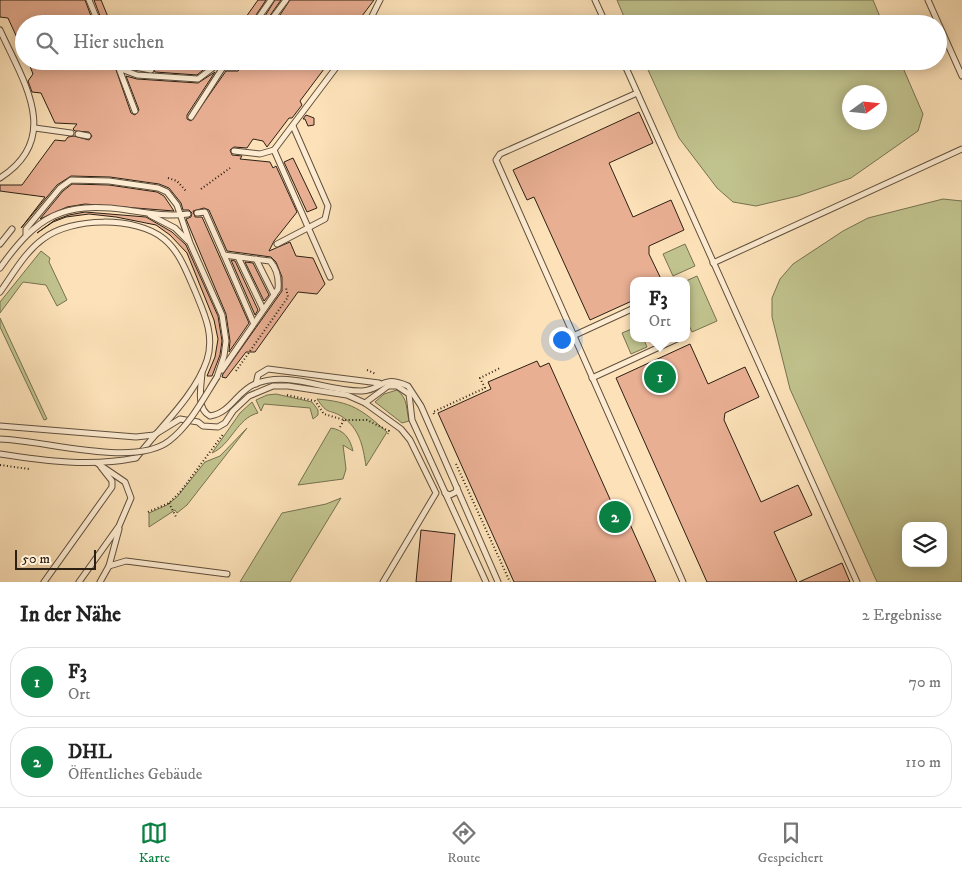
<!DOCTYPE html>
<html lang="de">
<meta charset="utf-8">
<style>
:root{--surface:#fff;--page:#f2f2f2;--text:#222;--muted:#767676;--line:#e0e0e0;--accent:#0b8043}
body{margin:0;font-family:"IM FELL DW Pica",serif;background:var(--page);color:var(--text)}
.controls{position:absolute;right:15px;bottom:15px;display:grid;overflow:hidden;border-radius:10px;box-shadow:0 2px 12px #0003}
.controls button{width:45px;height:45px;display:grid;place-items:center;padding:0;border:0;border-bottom:1px solid var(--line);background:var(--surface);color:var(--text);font:25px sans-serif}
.compass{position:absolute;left:842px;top:85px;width:45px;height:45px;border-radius:50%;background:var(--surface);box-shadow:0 2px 12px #0003;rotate:75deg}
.scale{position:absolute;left:15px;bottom:12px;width:81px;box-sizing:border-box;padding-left:5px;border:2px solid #2c2014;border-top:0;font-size:14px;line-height:18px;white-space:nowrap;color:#2c2014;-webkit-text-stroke:4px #feecd2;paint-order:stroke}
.you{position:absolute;left:561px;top:339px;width:18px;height:18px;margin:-12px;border:4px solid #fff;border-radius:50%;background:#1a73e8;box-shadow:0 0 0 8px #1a73e833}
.badge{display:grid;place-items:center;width:32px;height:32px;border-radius:50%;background:var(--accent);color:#fff;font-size:16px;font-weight:700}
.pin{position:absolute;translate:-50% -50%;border:2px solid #fff;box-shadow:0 1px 5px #0006}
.popup{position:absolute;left:630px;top:277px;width:60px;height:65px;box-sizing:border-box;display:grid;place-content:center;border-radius:10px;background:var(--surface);filter:drop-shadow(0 1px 4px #0005);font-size:16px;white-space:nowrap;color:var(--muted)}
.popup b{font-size:19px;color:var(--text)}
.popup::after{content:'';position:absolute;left:50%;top:100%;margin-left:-10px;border:10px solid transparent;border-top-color:var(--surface)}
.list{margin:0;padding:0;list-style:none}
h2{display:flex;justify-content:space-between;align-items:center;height:65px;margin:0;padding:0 20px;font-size:21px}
h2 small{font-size:16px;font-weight:400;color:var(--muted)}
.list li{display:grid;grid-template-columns:32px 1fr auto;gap:15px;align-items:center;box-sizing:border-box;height:70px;margin:0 10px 10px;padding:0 10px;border:1px solid var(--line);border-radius:20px}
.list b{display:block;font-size:19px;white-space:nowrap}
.list p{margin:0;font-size:16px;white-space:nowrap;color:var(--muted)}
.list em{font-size:16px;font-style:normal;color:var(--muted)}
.icon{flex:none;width:28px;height:28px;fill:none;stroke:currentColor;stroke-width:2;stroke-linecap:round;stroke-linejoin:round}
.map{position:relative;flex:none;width:962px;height:582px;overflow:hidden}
.search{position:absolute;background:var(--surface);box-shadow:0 2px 12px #0003;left:15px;right:15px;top:15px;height:55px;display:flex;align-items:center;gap:12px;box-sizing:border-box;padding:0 18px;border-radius:28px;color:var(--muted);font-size:19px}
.sheet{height:225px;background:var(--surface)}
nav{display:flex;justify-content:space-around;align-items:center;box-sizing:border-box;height:70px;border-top:1px solid var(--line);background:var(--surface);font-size:14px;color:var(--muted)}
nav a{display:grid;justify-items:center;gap:2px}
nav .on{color:var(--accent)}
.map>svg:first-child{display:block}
.green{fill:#c1c38e;stroke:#767251;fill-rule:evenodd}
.building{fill:#e9af93;stroke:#2c2014}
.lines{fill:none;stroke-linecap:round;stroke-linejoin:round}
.lane-casing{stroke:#60503d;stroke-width:7}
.path{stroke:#2c2014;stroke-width:2;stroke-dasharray:1 2.5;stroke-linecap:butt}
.lane{stroke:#feecd2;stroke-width:5}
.lane-bridge-casing{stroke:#60503d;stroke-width:7;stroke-linecap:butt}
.lane-bridge{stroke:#feecd2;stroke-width:5}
</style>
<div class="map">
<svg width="962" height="582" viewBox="0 0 962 582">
<rect width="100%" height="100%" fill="#fde2b9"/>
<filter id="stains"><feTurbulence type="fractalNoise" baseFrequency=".004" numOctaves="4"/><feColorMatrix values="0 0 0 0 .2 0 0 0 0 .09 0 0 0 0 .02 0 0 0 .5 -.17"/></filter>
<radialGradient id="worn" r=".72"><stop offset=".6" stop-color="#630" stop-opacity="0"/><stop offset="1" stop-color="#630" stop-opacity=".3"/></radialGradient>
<g class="green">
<polygon points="617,0 873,0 883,24 627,24"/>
<path d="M 644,61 L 900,61 L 923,114 L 918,131 L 851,178 L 798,196 L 756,206 L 733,202 L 717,188 L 679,138 ZM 850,92 L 880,92 L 880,122 L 850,122 Z"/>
<path d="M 943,199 L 962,201 L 962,582 L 877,582 L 790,389 L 772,317 L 772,298 L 780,279 L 793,264 L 843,231 L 868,218 ZM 906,526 L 943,526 L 943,563 L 906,563 Z"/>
<polygon points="685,244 695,266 673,276 663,254"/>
<polygon points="41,251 50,258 49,262 67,300 57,306 46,285 23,282 0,313 0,302"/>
<polygon points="697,276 717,321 692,332 686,319 686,281"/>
<polygon points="0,318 47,419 44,420 0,327"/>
<polygon points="634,328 634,338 643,338 647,347 631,354 622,333"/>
<path d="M 397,390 C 408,398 406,409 409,421 L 402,423 L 375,402 L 384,394 Z"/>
<polygon points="276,394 312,402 318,410 318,415 313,419 310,408 264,404 261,411 256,400 267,395"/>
<path d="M 317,399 C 352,402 361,409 387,432 L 366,466 C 363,447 360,428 341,416 C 327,408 329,416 317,399 Z"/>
<path d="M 252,402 L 258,413 C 237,418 231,445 212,453 L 240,413 Z"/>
<polygon points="247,428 187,505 177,513 175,510 149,527 149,513 167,505 177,497 205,462 220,456"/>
<path d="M 331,428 C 344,430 350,438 353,451 L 343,445 L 346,469 L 343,479 L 298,485 Z"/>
<polygon points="341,498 290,582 240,582 282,513 326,504"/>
</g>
<g class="building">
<polygon points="0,0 85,0 94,24 24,24 24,53 8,18 0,17"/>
<polygon points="94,0 101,0 111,24 103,24"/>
<polygon points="258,0 266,0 250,24 241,24"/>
<polygon points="275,0 281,0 264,24 260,24"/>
<polygon points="290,0 374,0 356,24 274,24"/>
<polygon points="28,61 113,61 131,113 135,115 139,110 126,76 137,79 198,83 215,72 187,115 187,119 191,121 226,71 238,71 245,61 330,61 300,101 302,105 292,118 289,118 267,147 263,141 253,139 247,148 234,147 230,150 232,155 242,156 240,159 270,162 273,168 276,166 297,212 274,241 269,251 290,242 296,256 313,258 325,284 317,294 298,292 255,352 246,352 226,378 222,377 223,374 282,291 282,277 276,262 271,257 227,251 209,210 204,208 193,211 195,217 202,217 249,323 229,352 230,341 226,314 186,219 191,217 192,213 189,210 183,210 181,203 169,188 159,184 110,177 71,176 57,185 21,228 45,197 0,191 0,185 22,185 55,140 65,141 68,137 74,136 89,140 92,136 89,132 75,131 73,129 77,124 55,123 41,93 32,92 28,81 33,74"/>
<polygon points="129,61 214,61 197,75 155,72 152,66"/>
<polygon points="639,112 653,143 609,163 633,217 671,200 684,230 649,246 649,254 662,281 634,281 634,300 590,320 534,197 527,200 513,170"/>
<polygon points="306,115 314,118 314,125 308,126 305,119 303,119"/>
<polygon points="293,158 317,208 307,212 284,162"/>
<polygon points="72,184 109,185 157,192 164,196 174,211 85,204 67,207 40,219 63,191"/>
<polygon points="85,212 146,217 172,232 186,245 218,316 222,341 220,355 212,376 207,376 215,357 218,339 214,320 187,253 170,235 156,225 116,217 89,214 66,217 53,222 37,233 55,220 69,215"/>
<polygon points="231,260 235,261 258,310 255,315"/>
<polygon points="245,262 253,263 269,295 264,301"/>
<polygon points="690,344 708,384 745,367 759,397 725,413 724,420 761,502 798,485 812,515 774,532 797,582 707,582 686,535 616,378"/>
<polygon points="537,361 540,367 549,363 622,526 629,522 656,582 514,582 438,413 491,389 488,382"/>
<polygon points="421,530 455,534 451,582 416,582"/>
<polygon points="842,563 850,582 799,582"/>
</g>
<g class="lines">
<g class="lane-casing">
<g id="lane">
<polyline points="89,0 99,24"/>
<polyline points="595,0 606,24"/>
<polyline points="928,0 962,76"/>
<polyline points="254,24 271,0"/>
<polyline points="268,24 286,0"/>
<polyline points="368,24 380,0"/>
<path d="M 0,30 C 23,81 63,138 0,178"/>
<polyline points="117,61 121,69 137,75 198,79 222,61"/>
<polyline points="120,61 129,66 151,70"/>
<polyline points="623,61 857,582"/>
<polyline points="118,66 135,111"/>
<polyline points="223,67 236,67 241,61"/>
<polyline points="637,93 500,154 496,160 683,582"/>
<polyline points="191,117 227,61"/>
<polyline points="35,128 71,133"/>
<polyline points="78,134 88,136"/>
<polyline points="234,151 260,154 274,150"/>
<path d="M 197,213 L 205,212 L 224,255 L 270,261 C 277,269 279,279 278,289 L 222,370"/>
<polyline points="150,215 175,228 188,241"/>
<polyline points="26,234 26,229 60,188 71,180 109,181 158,188 167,192 177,205 190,243 222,315 226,341 224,356 217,377"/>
<polyline points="0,244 12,229"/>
<polyline points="277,244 325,219 328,206 293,126"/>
<polyline points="224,255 253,322"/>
<polyline points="238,257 263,309"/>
<polyline points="256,259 274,295"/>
<polyline points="713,263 962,149"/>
<path d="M 0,268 C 37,216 62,201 127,210 C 147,213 168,217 188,214"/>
<polyline points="330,277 274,150 341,61"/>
<path d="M 0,292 C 13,274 25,252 43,239 C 71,217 136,216 164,239 C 180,252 187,273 195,291 C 204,313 215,335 207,360 C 195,396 159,428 136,458 C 91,467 45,461 0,454"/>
<polyline points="573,336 634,308"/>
<path d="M 202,373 C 201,387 196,409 210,416 C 231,413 237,391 255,384 C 290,370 327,392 362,391 C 383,390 380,374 408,386 L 421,406 L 498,582"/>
<polyline points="592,378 679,338"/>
<polyline points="256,384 258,375 268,369 379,383"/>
<polyline points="365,403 388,386 397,386 409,394 412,420 486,582"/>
<polyline points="0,426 136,437 154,435 180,419 198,422 203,426 218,427 225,423 233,411 249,396 273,386 288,386 347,395 365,403 401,429 410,440 436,493 383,582"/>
<polyline points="445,493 450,495 456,492 457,488"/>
<polyline points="109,566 126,561 227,574"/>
<polyline points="44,582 112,487 112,481 101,467"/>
<polyline points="79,582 119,526 131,498 125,482 97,463"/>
<polyline points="100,582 109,566 119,529"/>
</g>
</g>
<g class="path">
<polyline points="168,178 177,181 186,191"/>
<polyline points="201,189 230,168"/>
<polyline points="367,370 376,374"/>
<polyline points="236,371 288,297 286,288"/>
<polyline points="287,395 315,401 324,414 344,420 367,420 389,431 388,434"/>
<polyline points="434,414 433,412 485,388 480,378 500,368"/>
<polyline points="340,427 344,420"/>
<polyline points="456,464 510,582"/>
<polyline points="0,465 29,469"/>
<polyline points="169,503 176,517"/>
<polyline points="148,512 169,503 181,491 224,433"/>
</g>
<use href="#lane" class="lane"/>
<g class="lane-bridge-casing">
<path id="lane-bridge" d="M 0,439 C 44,440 134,468 169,441 C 190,425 203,399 217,377"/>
</g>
<use href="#lane-bridge" class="lane-bridge"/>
</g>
<rect width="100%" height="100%" filter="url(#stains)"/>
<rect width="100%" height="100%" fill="url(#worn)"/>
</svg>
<div class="controls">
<button><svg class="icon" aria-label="layers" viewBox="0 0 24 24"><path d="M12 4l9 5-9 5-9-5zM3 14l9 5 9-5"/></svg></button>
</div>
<svg class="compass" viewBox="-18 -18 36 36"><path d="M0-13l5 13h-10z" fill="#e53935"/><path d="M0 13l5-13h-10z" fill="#767676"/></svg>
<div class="scale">50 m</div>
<div class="you"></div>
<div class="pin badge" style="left:660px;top:377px">1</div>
<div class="popup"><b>F3</b>Ort</div>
<div class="pin badge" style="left:615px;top:517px">2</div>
<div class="search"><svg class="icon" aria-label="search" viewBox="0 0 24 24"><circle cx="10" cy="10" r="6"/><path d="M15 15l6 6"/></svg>Hier suchen</div>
</div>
<section class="sheet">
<h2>In der Nähe<small>2 Ergebnisse</small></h2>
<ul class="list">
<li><span class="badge">1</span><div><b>F3</b><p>Ort</p></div><em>70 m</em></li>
<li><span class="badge">2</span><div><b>DHL</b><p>Öffentliches Gebäude</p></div><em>110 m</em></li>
</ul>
</section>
<nav>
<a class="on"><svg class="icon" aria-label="map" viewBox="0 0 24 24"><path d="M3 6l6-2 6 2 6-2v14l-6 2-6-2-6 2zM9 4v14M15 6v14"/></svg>Karte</a>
<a><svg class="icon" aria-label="directions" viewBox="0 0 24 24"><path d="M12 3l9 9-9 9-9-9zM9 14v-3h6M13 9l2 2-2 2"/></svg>Route</a>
<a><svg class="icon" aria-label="saved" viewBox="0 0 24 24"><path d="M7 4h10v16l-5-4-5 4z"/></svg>Gespeichert</a>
</nav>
